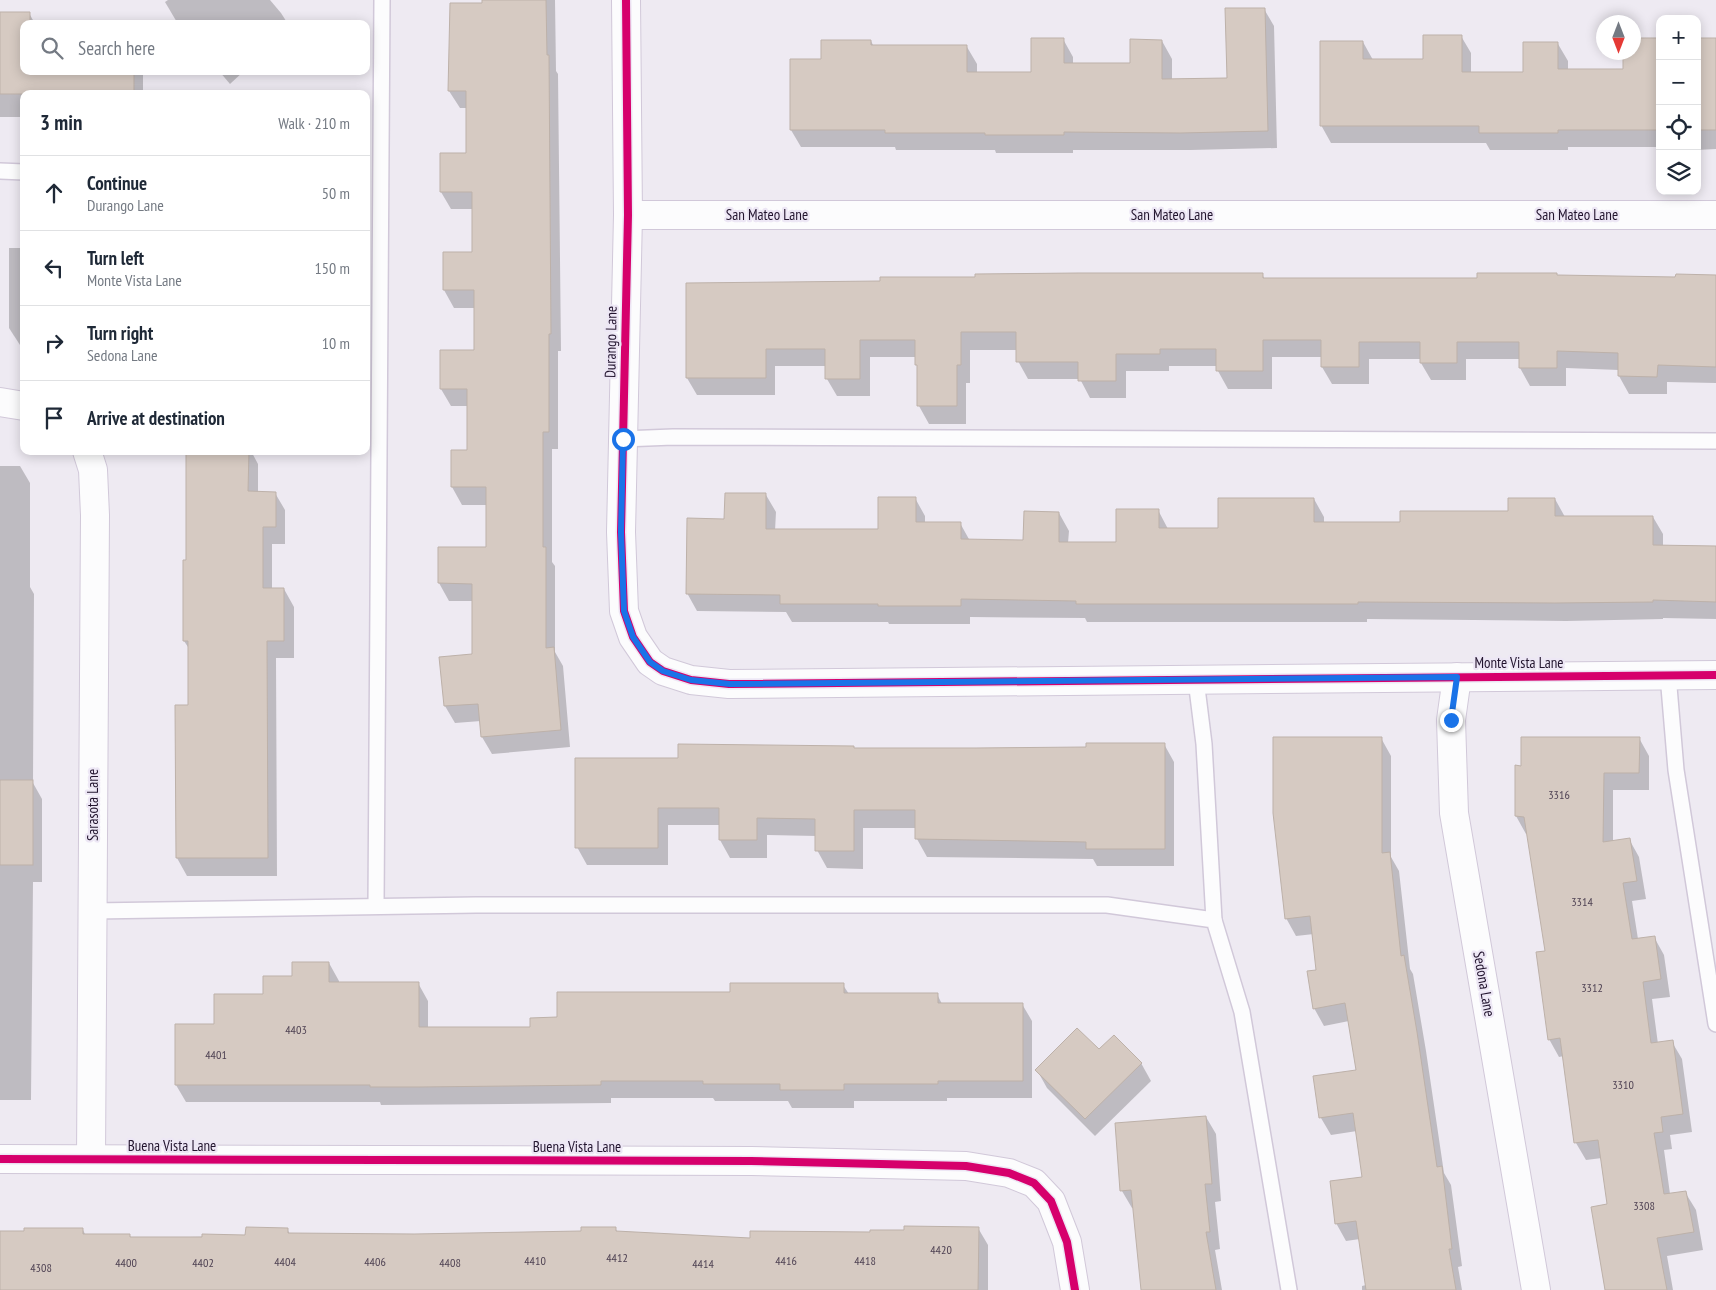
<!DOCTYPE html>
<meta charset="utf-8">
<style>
:root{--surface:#fff;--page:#f6f6f7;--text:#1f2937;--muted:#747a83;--line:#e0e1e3}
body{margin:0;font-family:"PT Sans Narrow",sans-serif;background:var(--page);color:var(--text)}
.controls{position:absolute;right:15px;top:15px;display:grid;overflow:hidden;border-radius:10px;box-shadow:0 2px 12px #0003}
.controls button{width:45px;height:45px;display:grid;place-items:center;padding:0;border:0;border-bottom:1px solid var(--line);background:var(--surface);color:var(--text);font:25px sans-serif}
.compass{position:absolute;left:1596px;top:15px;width:45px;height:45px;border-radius:50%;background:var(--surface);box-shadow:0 2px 12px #0003;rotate:180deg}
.stop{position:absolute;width:15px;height:15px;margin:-11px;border:4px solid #1a73e8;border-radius:50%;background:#fff}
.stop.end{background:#1a73e8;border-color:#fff;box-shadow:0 1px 5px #0008}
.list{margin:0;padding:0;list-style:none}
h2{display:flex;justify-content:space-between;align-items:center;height:65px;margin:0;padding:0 20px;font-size:21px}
h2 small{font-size:16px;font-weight:400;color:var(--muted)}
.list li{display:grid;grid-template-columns:32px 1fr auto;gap:15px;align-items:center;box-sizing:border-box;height:75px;padding:0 20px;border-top:1px solid var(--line)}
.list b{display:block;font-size:19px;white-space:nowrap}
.list p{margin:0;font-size:16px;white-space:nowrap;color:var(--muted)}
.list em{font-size:16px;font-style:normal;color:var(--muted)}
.icon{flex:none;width:28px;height:28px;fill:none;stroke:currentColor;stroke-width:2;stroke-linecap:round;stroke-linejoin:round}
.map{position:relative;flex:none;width:1716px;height:1290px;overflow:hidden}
.search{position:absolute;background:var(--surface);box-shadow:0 2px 12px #0003;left:20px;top:20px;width:350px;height:55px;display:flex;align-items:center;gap:12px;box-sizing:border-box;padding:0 18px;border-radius:10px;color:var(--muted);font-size:19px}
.panel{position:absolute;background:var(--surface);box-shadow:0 2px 12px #0003;left:20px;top:90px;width:350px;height:365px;border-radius:10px}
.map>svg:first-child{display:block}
.shadow{fill:#0003}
.building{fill:#d6cac2;stroke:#bdb1a9}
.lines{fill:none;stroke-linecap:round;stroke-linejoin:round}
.lane-casing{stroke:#d1c8d9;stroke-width:18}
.street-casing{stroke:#d1c8d9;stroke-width:30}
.lane{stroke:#fcfcfd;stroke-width:15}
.street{stroke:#fcfcfd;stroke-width:28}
.cycleway-casing{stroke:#ede7f5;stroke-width:11}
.cycleway{stroke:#d6006c;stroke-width:8}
.route{stroke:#1a73e8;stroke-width:6}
.labels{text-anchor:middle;stroke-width:4.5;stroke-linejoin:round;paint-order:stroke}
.number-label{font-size:12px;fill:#4f4253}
.street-label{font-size:15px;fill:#22142e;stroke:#ede7f5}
</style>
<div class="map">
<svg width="1716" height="1290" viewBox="0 0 1716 1290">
<rect width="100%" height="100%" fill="#eeeaf2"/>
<g class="shadow">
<polygon points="168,0 270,0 281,13 288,24 178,24 165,2"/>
<polygon points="484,0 555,0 556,71 558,74 561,351 558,351 558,449 552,449 552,562 555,566 555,652 563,666 570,747 492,754 482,737 481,721 455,723 445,706 474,655 474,601 449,601 439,583 439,549 487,549 487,505 462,505 452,487 469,451 469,406 451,406 441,389 475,352 475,308 454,308 444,290 444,253 474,253 474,209 451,209 441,192 467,155 467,108 460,108 449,91 484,4"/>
<polygon points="1264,9 1274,26 1277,148 1191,150 1073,150 1073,153 996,153 995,150 896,150 895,147 801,147 791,130 823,60 871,41 874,47 967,47 977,64 977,73 1032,73 1063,39 1073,57 1073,64 1131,65 1162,41 1172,59 1172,80 1228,80"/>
<polygon points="0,13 29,13 34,22 133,22 134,24 24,24 24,71 143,71 143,94 24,94 24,117 0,117"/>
<polygon points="1461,36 1471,53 1471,73 1524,73 1558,44 1568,61 1568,71 1625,71 1634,52 1634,39 1660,39 1660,147 1568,147 1568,150 1490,150 1486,143 1331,143 1321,125 1363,42 1373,60 1424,60"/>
<polygon points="1697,38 1716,38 1716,149 1697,150"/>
<polygon points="219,71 244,71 230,84"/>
<polygon points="9,248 24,248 24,345 20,345 9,328"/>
<polygon points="1262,274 1265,280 1478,280 1557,276 1677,278 1716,276 1716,383 1667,382 1667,394 1629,394 1619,376 1619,370 1566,368 1566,386 1530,386 1520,368 1520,359 1466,359 1466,380 1431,380 1421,363 1421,359 1369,359 1369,384 1332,384 1322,367 1322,357 1272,357 1272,389 1228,389 1218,371 1218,366 1169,366 1169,371 1126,371 1126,398 1090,398 1080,379 1028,379 1018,361 1018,350 970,350 970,383 966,383 966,424 929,424 919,406 919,369 916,364 916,357 870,357 870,396 837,396 827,379 827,366 775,366 775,395 697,395 687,378 881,283 977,279"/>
<polygon points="188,451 251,451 258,464 258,492 275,493 285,510 285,544 272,544 272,589 284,589 294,607 294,658 276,658 277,876 187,876 177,858 176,706 190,706 190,650 184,641 187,561"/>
<polygon points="0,466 20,466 30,483 30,587 34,594 33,783 42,799 42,882 33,882 31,1100 0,1100"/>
<polygon points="766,495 776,512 775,531 879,531 915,498 925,516 925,523 960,523 970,541 1025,541 1059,513 1069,531 1068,543 1118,543 1158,510 1168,529 1220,529 1314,499 1324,517 1324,523 1401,523 1510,513 1555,499 1565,517 1653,517 1663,534 1663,546 1716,547 1716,619 1663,618 1663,619 1566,621 1367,619 1367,622 1087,622 1085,618 970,617 970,624 889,624 888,622 792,622 786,612 697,611 687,593 726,520"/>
<polygon points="1381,738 1391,756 1391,857 1399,871 1410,969 1413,974 1426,1051 1444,1173 1451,1185 1462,1266 1458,1267 1462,1290 1362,1290 1362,1286 1366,1285 1360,1239 1346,1241 1336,1223 1363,1178 1357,1131 1331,1135 1321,1118 1357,1071 1349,1021 1324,1026 1314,1008 1318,971 1314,934 1296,936 1286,918"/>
<polygon points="1639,738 1649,756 1649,790 1613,790 1613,842 1629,839 1639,857 1646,899 1632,901 1638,939 1654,937 1664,955 1670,997 1652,999 1658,1044 1672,1042 1682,1059 1692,1132 1670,1135 1672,1149 1664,1150 1670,1194 1685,1192 1696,1210 1703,1250 1667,1256 1673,1290 1605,1290 1592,1208 1609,1205 1602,1158 1586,1160 1576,1143 1564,1056 1559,1057 1549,1039 1547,952 1528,834 1526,834 1516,816 1522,767"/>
<polygon points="1164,744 1174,762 1174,866 1097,866 1093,859 927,857 917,839 917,828 863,828 863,869 827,868 817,850 817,836 767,835 767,858 730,858 720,840 720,825 668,825 668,865 587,865 577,847 680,759 853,747 855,749 1087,748"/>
<polygon points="329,963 339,981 339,983 418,983 428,1001 428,1028 531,1028 558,1018 732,993 843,985 849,994 937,994 942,1004 1022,1004 1032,1021 1032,1098 947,1098 947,1101 854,1101 854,1108 792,1108 788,1101 715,1101 713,1098 611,1098 611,1103 381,1105 380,1102 186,1102 176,1085 215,1025 293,977"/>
<polygon points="1099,1051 1141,1063 1151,1081 1095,1136 1047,1088 1037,1070"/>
<polygon points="1206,1117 1216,1134 1221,1201 1215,1202 1220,1249 1215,1250 1222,1290 1142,1290 1134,1208 1132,1208 1122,1191"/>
<polygon points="615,1228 618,1233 751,1239 978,1228 988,1245 988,1290 0,1290 0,1236 83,1230 86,1236 130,1236 131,1238 247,1236 287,1229 290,1234 414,1235 582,1233"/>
</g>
<g class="building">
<polygon points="482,0 546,0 547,55 549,55 551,334 549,334 549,432 543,432 543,547 546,547 546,648 554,647 561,730 481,737 478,704 444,706 439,657 472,654 472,584 438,583 438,547 486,547 486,487 451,487 451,450 467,450 467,389 440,389 440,350 474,350 474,290 443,290 443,252 472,252 472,192 440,192 440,153 466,153 466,91 448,91 450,3 482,3"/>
<polygon points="1225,8 1265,8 1268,131 1180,133 1064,132 1064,135 985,135 985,133 885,133 885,130 790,130 790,59 821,59 821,40 871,40 871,45 967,45 967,72 1031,72 1031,38 1064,38 1064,63 1130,63 1130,39 1162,40 1162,79 1227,78"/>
<polygon points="0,12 30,12 30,21 134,21 134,24 24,24 24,71 134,71 134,94 0,94"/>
<polygon points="1423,35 1462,35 1462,72 1523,72 1523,42 1558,42 1558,69 1623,69 1623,52 1634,52 1634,38 1660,38 1660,130 1558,130 1558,133 1479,133 1479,126 1320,126 1320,41 1363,41 1363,59 1423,59"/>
<rect x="1697" y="38" width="19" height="92"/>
<polygon points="1078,273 1263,273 1263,278 1477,278 1477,273 1557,273 1557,275 1675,277 1676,274 1716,275 1716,367 1658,365 1657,377 1618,376 1618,353 1557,351 1557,368 1519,368 1519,342 1457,342 1457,363 1420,363 1420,342 1359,342 1359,367 1321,367 1321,340 1263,340 1263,371 1216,371 1216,349 1160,349 1160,354 1116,354 1116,381 1078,381 1078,362 1016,362 1016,332 961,332 961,365 957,365 957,406 917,406 917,365 915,365 915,340 860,340 860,379 825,379 825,349 766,349 766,378 686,378 686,283 880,281 880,277 975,277 975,274"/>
<polygon points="186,451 249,451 248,491 276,492 276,527 263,527 263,588 284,588 284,641 267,641 268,858 176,858 175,705 188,705 188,641 183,641 183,560 186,560"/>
<polygon points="725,493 766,493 766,529 878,529 878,497 916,497 916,522 961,522 961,539 1023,540 1024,511 1059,512 1059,542 1116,542 1116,509 1159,509 1159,528 1218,528 1218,498 1314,498 1314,522 1400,522 1400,511 1508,511 1508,498 1555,498 1555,516 1653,516 1653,545 1716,546 1716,602 1653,600 1653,602 1555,603 1358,602 1358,604 1076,604 1076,601 961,599 961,606 878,606 878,604 780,604 780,595 686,594 687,518 724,519"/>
<polygon points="1273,737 1382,737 1382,853 1390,852 1401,956 1404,955 1417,1032 1437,1167 1442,1166 1452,1249 1449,1249 1456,1290 1366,1290 1356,1221 1335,1224 1330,1181 1362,1177 1353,1113 1319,1118 1313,1076 1356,1070 1345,1003 1313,1009 1307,971 1316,970 1310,916 1285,919 1273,813"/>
<polygon points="1521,737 1640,737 1639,773 1604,773 1603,842 1630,838 1637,881 1623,883 1632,939 1655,936 1661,979 1643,982 1651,1043 1673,1040 1683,1114 1661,1117 1663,1132 1654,1133 1664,1194 1686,1191 1694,1232 1657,1238 1667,1290 1605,1290 1591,1207 1607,1204 1598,1140 1574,1143 1560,1038 1548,1040 1536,952 1545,951 1524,817 1515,816 1515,765 1521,766"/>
<polygon points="1086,743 1165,743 1165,849 1086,849 1086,842 915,839 915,810 854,810 854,851 815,851 815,819 757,818 757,840 719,840 719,808 658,808 658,848 575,848 575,758 678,758 678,744 854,746 854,748 975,748 1086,747"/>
<rect x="0" y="780" width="33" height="85"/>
<polygon points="292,962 329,962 329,982 419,982 419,1027 530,1027 530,1018 557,1017 557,992 730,992 730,983 844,983 844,993 938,993 938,1003 1023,1003 1023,1081 938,1081 938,1084 844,1084 844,1090 780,1090 780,1084 703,1084 703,1081 601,1081 601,1085 419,1087 370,1087 370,1085 175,1085 175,1024 214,1024 214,994 263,994 263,976 292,976"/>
<polygon points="1077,1028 1099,1049 1114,1035 1142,1063 1085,1119 1035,1070"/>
<polygon points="1206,1116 1212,1184 1205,1184 1210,1232 1206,1232 1216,1290 1141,1290 1131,1190 1120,1191 1115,1123"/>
<polygon points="904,1226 979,1227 978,1290 0,1290 0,1231 24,1231 24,1228 83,1228 83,1234 130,1234 130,1237 202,1237 202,1234 245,1235 246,1227 288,1228 288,1233 414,1234 581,1231 581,1227 616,1227 616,1231 750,1238 750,1231 870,1232 870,1230 904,1230"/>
</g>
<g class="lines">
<g class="lane-casing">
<g id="lane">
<polyline points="0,171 24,172"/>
<polyline points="623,439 673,437 1716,441"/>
<polyline points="1668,675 1676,770 1716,1024"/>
<polyline points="1196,680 1204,744 1214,920"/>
<polyline points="376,906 382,0"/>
<polyline points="93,911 476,905 1107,905 1214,920 1242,1012 1289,1290"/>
</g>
</g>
<g class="street-casing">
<g id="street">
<polyline points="626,0 628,215 621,532 624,611 633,637 650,662 663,671 691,680 729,684 1716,675"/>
<polyline points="628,215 1716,215"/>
<polyline points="0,402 24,406"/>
<polyline points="87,451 93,470 95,515 91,1159"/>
<polyline points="1457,677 1451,720 1454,813 1536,1290"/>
<polyline points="0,1159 751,1161 966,1166 1009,1173 1034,1183 1051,1201 1067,1242 1075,1290"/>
</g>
</g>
<use href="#lane" class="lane"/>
<use href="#street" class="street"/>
<g class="cycleway-casing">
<g id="cycleway">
<polyline points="626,0 628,215 621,532 624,611 633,637 650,662 663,671 691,680 729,684 1716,675"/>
<polyline points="0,1159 751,1161 966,1166 1009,1173 1034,1183 1051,1201 1067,1242 1075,1290"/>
</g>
</g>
<use href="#cycleway" class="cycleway"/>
</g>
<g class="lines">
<polyline class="route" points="623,439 621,532 624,611 633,637 650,662 663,671 691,680 730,684 1457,677 1451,720"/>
</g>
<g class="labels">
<g class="number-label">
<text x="1559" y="799">3316</text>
<text x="1582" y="906">3314</text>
<text x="1592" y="992">3312</text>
<text x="296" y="1034">4403</text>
<text x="216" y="1059">4401</text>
<text x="1623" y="1089">3310</text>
<text x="1644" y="1210">3308</text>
<text x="941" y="1254">4420</text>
<text x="617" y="1262">4412</text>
<text x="535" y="1265">4410</text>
<text x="786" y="1265">4416</text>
<text x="865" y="1265">4418</text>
<text x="285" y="1266">4404</text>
<text x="375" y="1266">4406</text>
<text x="126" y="1267">4400</text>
<text x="203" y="1267">4402</text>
<text x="450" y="1267">4408</text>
<text x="703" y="1268">4414</text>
<text x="41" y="1272">4308</text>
</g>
<g class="street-label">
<text x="767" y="220">San Mateo Lane</text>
<text x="1172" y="220">San Mateo Lane</text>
<text x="1577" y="220">San Mateo Lane</text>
<text transform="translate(611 342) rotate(-89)" y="5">Durango Lane</text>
<text x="1519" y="668">Monte Vista Lane</text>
<text transform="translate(93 805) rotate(-90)" y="5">Sarasota Lane</text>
<text transform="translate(1484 984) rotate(80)" y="5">Sedona Lane</text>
<text x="172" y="1151">Buena Vista Lane</text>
<text x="577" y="1152">Buena Vista Lane</text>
</g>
</g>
</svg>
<div class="controls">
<button>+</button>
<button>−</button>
<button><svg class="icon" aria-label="locate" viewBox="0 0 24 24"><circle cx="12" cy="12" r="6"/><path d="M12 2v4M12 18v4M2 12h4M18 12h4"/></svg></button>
<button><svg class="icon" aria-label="layers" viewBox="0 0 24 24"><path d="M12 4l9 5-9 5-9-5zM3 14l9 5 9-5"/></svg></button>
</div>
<svg class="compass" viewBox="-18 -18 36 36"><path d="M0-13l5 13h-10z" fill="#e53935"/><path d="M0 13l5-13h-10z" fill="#747a83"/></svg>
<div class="stop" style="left:623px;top:439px"></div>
<div class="stop end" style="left:1451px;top:720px"></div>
<div class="search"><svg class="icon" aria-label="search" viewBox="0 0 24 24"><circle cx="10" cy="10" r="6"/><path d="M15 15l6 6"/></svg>Search here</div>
<section class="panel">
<h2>3 min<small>Walk · 210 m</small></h2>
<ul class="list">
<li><svg class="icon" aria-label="ahead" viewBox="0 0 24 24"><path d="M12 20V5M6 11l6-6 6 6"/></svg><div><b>Continue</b><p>Durango Lane</p></div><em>50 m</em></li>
<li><svg class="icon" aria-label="left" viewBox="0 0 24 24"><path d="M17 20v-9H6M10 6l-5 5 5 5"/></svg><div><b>Turn left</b><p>Monte Vista Lane</p></div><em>150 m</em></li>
<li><svg class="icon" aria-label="right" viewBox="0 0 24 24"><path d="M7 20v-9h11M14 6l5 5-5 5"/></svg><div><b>Turn right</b><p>Sedona Lane</p></div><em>10 m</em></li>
<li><svg class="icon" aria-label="arrive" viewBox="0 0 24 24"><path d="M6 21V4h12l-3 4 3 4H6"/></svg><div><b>Arrive at destination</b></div></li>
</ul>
</section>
</div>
